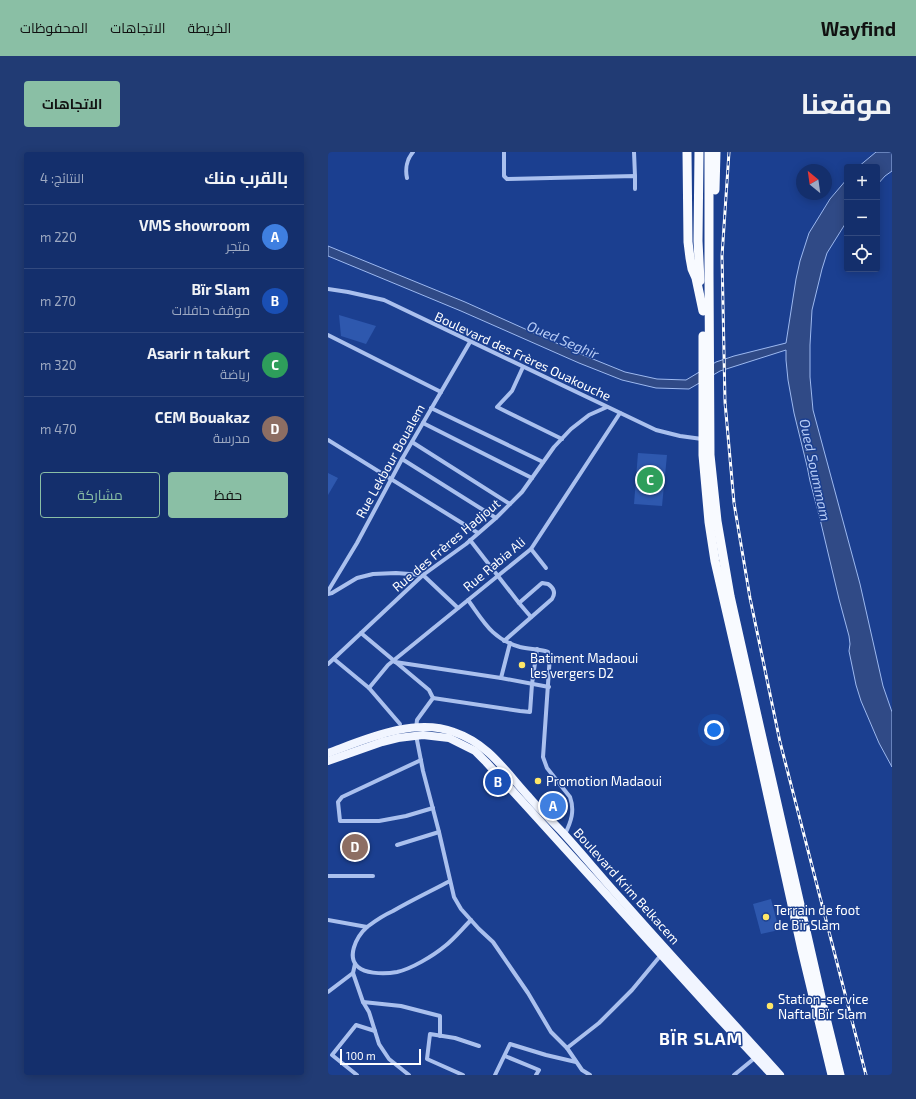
<!DOCTYPE html>
<html lang="ar">
<meta charset="utf-8">
<style>
:root{--surface:#142f6c;--page:#213b74;--text:#f1f3f6;--muted:#9da9c2;--line:#334a7f;--accent:#8abfa5}
body{margin:0;font-family:"Exo 2",Cairo,sans-serif;background:var(--page);color:var(--text);direction:rtl}
.controls{position:absolute;right:12px;top:12px;display:grid;overflow:hidden;border-radius:4px;box-shadow:0 2px 10px #0003}
.controls button{width:36px;height:36px;display:grid;place-items:center;padding:0;border:0;border-bottom:1px solid var(--line);background:var(--surface);color:var(--text);font:20px sans-serif}
.compass{position:absolute;left:468px;top:12px;width:36px;height:36px;border-radius:50%;background:var(--surface);box-shadow:0 2px 10px #0003;rotate:331deg}
.scale{position:absolute;left:12px;bottom:10px;width:81px;box-sizing:border-box;padding-left:4px;border:2px solid #fff;border-top:0;font-size:11px;line-height:14px;white-space:nowrap;color:#fff;-webkit-text-stroke:3px #1b3f90;paint-order:stroke}
.you{position:absolute;left:386px;top:578px;width:14px;height:14px;margin:-10px;border:3px solid #fff;border-radius:50%;background:#1a73e8;box-shadow:0 0 0 6px #1a73e833}
.badge{display:grid;place-items:center;width:26px;height:26px;border-radius:50%;background:var(--accent);color:#fff;font-size:13px;font-weight:700}
.pin{position:absolute;translate:-50% -50%;border:2px solid #fff;box-shadow:0 1px 4px #0006}
.list{margin:0;padding:0;list-style:none}
h2{display:flex;justify-content:space-between;align-items:center;height:52px;margin:0;padding:0 16px;font-size:17px}
h2 small{font-size:13px;font-weight:400;color:var(--muted)}
.list li{display:grid;grid-template-columns:26px 1fr auto;gap:12px;align-items:center;box-sizing:border-box;height:64px;padding:0 16px;border-top:1px solid var(--line)}
.list b{display:block;font-size:15px;white-space:nowrap}
.list p{margin:0;font-size:13px;white-space:nowrap;color:var(--muted)}
.list em{font-size:13px;font-style:normal;color:var(--muted)}
.actions{display:flex;gap:8px;padding:12px 16px}
.actions a{flex:1;padding:9px 0;border:1px solid var(--accent);border-radius:4px;text-align:center;font-size:14px;color:var(--accent)}
.actions .main{background:var(--accent);color:#111}
.icon{flex:none;width:22px;height:22px;fill:none;stroke:currentColor;stroke-width:2;stroke-linecap:round;stroke-linejoin:round}
.map{position:relative;flex:none;width:564px;height:923px;overflow:hidden;direction:ltr;border-radius:4px}
header{display:flex;align-items:center;gap:24px;box-sizing:border-box;height:56px;padding:0 20px;background:var(--accent);color:#111}
header strong{font-size:19px}
nav{display:flex;gap:22px;margin-inline-start:auto;font-size:14px}
.intro{display:flex;align-items:center;justify-content:space-between;box-sizing:border-box;height:96px;padding:0 24px}
h1{margin:0;font-size:28px}
.button{padding:10px 18px;border-radius:4px;background:var(--accent);color:#111;font-size:14px;font-weight:700}
main{display:flex;gap:24px;padding:0 24px}
aside{flex:1;background:var(--surface);border-radius:4px;box-shadow:0 2px 10px #0003}
.map>svg:first-child{display:block}
.green{fill:#2e58ae}
.water{fill:#304a86;stroke:#9db9f0}
.lines{fill:none;stroke-linecap:round;stroke-linejoin:round}
.minor{stroke:#aac0ee;stroke-width:4}
.primary{stroke:#f1f5ff;stroke-width:8}
.trunk{stroke:#f8faff;stroke-width:9}
.rail-casing{stroke:#fff;stroke-width:3}
.rail{stroke:#1b3f90;stroke-width:1.5;stroke-dasharray:4.5;stroke-linecap:butt}
.poi-dot{fill:#ffe767;stroke:#1b3f90;stroke-width:1.5}
.labels{text-anchor:middle;stroke-width:3;stroke-linejoin:round;paint-order:stroke}
.street-label{font-size:13px;fill:#fff;stroke:#1b3f90}
.poi-label{font-size:13px;fill:#fff;stroke:#1b3f90;text-anchor:start}
.water-label{font-size:14px;font-style:italic;fill:#b6cbf5;stroke:#1b3f90}
.district-label{font-size:17px;font-weight:bold;letter-spacing:1px;fill:#fff;stroke:#1b3f90}
</style>
<header>
<strong>Wayfind</strong>
<nav><a>الخريطة</a><a>الاتجاهات</a><a>المحفوظات</a></nav>
</header>
<div class="intro"><h1>موقعنا</h1><a class="button">الاتجاهات</a></div>
<main>
<div class="map">
<svg width="564" height="923" viewBox="0 0 564 923">
<rect width="100%" height="100%" fill="#1b3f90"/>
<g class="green">
<polygon points="11,163 48,174 38,192 13,184"/>
<polygon points="310,301 339,303 334,354 306,352"/>
<polygon points="0,321 10,326 0,343"/>
<polygon points="443,747 451,778 433,782 425,752"/>
</g>
<g class="water">
<polygon points="548,0 564,0 564,19 557,24 549,33 549,15 530,15"/>
<polygon points="519,27 519,69 499,101 494,117 484,158 482,193 482,225 485,258 532,432 555,534 564,560 564,615 551,591 533,549 528,533 521,499 522,492 521,484 511,447 492,367 482,329 479,314 466,261 460,228 458,208 458,198 392,219 361,237 328,236 294,228 251,211 133,159 0,104 0,94 137,150 255,203 297,220 329,227 358,228 388,210 406,204 458,191 468,127 472,109 481,81 502,47"/>
</g>
<g class="lines">
<g class="minor">
<polyline points="176,0 176,24 179,27 307,24 307,37"/>
<polyline points="306,0 307,24"/>
<path d="M 79,26 C 77,17 79,7 85,0"/>
<polyline points="0,137 20,140 56,148 328,278 352,284 374,287"/>
<polyline points="0,183 113,240"/>
<polyline points="195,215 184,239 169,255 234,287"/>
<polyline points="103,256 215,310"/>
<polyline points="95,271 204,326"/>
<polyline points="0,288 150,381"/>
<polyline points="84,290 182,352"/>
<polyline points="74,307 168,366"/>
<polyline points="142,388 191,451 203,465"/>
<polyline points="203,397 218,416"/>
<polyline points="0,439 29,391 74,307 142,190"/>
<polyline points="0,442 4,441 29,426 45,422 68,421 95,423 130,456"/>
<path d="M 140,448 C 156,470 164,487 192,495 C 200,497 209,497 217,499 L 220,500 L 222,503 L 215,605 L 219,616 L 242,645 C 247,659 243,670 237,682"/>
<polyline points="33,481 101,538 105,546 89,568 88,577"/>
<path d="M 176,489 L 224,447 C 228,441 226,436 220,432 L 214,431 L 191,451"/>
<polyline points="6,507 41,536 72,572"/>
<polyline points="67,510 173,526 221,535"/>
<polyline points="0,512 95,423 138,392 168,366 194,340 226,295 243,277 261,263 279,255"/>
<polyline points="173,526 182,491"/>
<polyline points="41,536 60,513 203,397 292,261"/>
<polyline points="105,546 192,559 202,560 204,532 209,497"/>
<polyline points="88,583 95,619 111,680 126,745 133,757 151,777 165,790 200,841 223,880 239,896 254,918 262,923"/>
<polyline points="93,608 14,645 10,650 12,669 51,669 78,664 105,656"/>
<polyline points="69,693 111,680"/>
<polyline points="0,724 45,724"/>
<path d="M 122,729 C 103,739 84,748 65,759 C 56,763 47,769 39,775 C 29,784 16,807 33,817 C 42,822 58,822 69,820 C 83,817 105,804 117,794 C 126,787 134,777 143,768"/>
<polyline points="0,768 39,775"/>
<polyline points="27,812 25,821 35,850 41,860 51,892 61,907 81,923"/>
<polyline points="0,840 25,821"/>
<polyline points="35,850 73,854 112,864 112,884"/>
<polyline points="239,896 271,871 304,838 333,803"/>
<polyline points="177,904 211,918 208,923"/>
<polyline points="29,923 4,903 28,873 47,879"/>
<polyline points="135,923 99,907 102,882 127,886 151,894"/>
<polyline points="167,923 182,892 218,903 248,910"/>
<polyline points="406,923 428,905"/>
</g>
<g class="primary">
<path d="M 0,601 C 38,587 86,565 126,580 C 161,592 177,619 201,645 C 212,658 225,670 237,683 C 256,704 274,726 293,747 C 345,806 399,864 452,923"/>
<polyline points="0,609 54,590 70,586 95,583 121,586 147,599 158,610 201,657 387,862 444,923"/>
</g>
<g class="trunk">
<polyline points="359,0 360,90 362,106 364,117 368,126 375,159"/>
<polyline points="371,0 370,89 372,129"/>
<polyline points="381,0 381,121 382,303 389,369 402,444 417,511 496,858 512,923"/>
<polyline points="387,38 388,0"/>
<polyline points="375,184 375,303 381,370 387,409 416,535 474,798 504,923"/>
</g>
<g class="rail-casing">
<polyline id="rail" points="401,0 394,104 397,250 406,351 422,446 452,590 538,923"/>
</g>
<use href="#rail" class="rail"/>
</g>
<g class="poi-dot">
<circle cx="194" cy="513" r="4"/>
<circle cx="210" cy="629" r="4"/>
<circle cx="438" cy="765" r="4"/>
<circle cx="442" cy="854" r="4"/>
</g>
<g class="labels">
<g class="street-label">
<text transform="translate(195 204) rotate(25)" y="5">Boulevard des Frères Ouakouche</text>
<text transform="translate(62 309) rotate(-61)" y="5">Rue Lekbour Boualem</text>
<text transform="translate(118 393) rotate(-40)" y="5">Rue des Frères Hadjout</text>
<text transform="translate(166 412) rotate(-40)" y="5">Rue Rabia Ali</text>
<text transform="translate(299 734) rotate(48)" y="5">Boulevard Krim Belkacem</text>
</g>
<g class="poi-label">
<text x="202" y="511">Batiment Madaoui<tspan x="202" dy="15">les vergers D2</tspan></text>
<text x="218" y="634">Promotion Madaoui</text>
<text x="446" y="763">Terrain de foot<tspan x="446" dy="15">de Bïr Slam</tspan></text>
<text x="450" y="852">Station-service<tspan x="450" dy="15">Naftal Bïr Slam</tspan></text>
</g>
<g class="water-label">
<text transform="translate(235 188) rotate(23)" y="5">Oued Seghir</text>
<text transform="translate(487 318) rotate(78)" y="5">Oued Soummam</text>
</g>
<g class="district-label">
<text x="373" y="893">BÏR SLAM</text>
</g>
</g>
</svg>
<div class="controls">
<button>+</button>
<button>−</button>
<button><svg class="icon" aria-label="locate" viewBox="0 0 24 24"><circle cx="12" cy="12" r="6"/><path d="M12 2v4M12 18v4M2 12h4M18 12h4"/></svg></button>
</div>
<svg class="compass" viewBox="-18 -18 36 36"><path d="M0-13l5 13h-10z" fill="#e53935"/><path d="M0 13l5-13h-10z" fill="#9da9c2"/></svg>
<div class="scale">100 m</div>
<div class="you"></div>
<div class="pin badge" style="left:225px;top:654px;background:#3f7fe0">A</div>
<div class="pin badge" style="left:170px;top:630px;background:#1a4fb4">B</div>
<div class="pin badge" style="left:322px;top:328px;background:#2e9e5b">C</div>
<div class="pin badge" style="left:27px;top:695px;background:#8d6e63">D</div>
</div>
<aside>
<h2>بالقرب منك<small>النتائج: 4</small></h2>
<ul class="list">
<li><span class="badge" style="background:#3f7fe0">A</span><div><b>VMS showroom</b><p>متجر</p></div><em>220 m</em></li>
<li><span class="badge" style="background:#1a4fb4">B</span><div><b>Bïr Slam</b><p>موقف حافلات</p></div><em>270 m</em></li>
<li><span class="badge" style="background:#2e9e5b">C</span><div><b>Asarir n takurt</b><p>رياضة</p></div><em>320 m</em></li>
<li><span class="badge" style="background:#8d6e63">D</span><div><b>CEM Bouakaz</b><p>مدرسة</p></div><em>470 m</em></li>
</ul>
<div class="actions"><a class="main">حفظ</a><a>مشاركة</a></div>
</aside>
</main>
